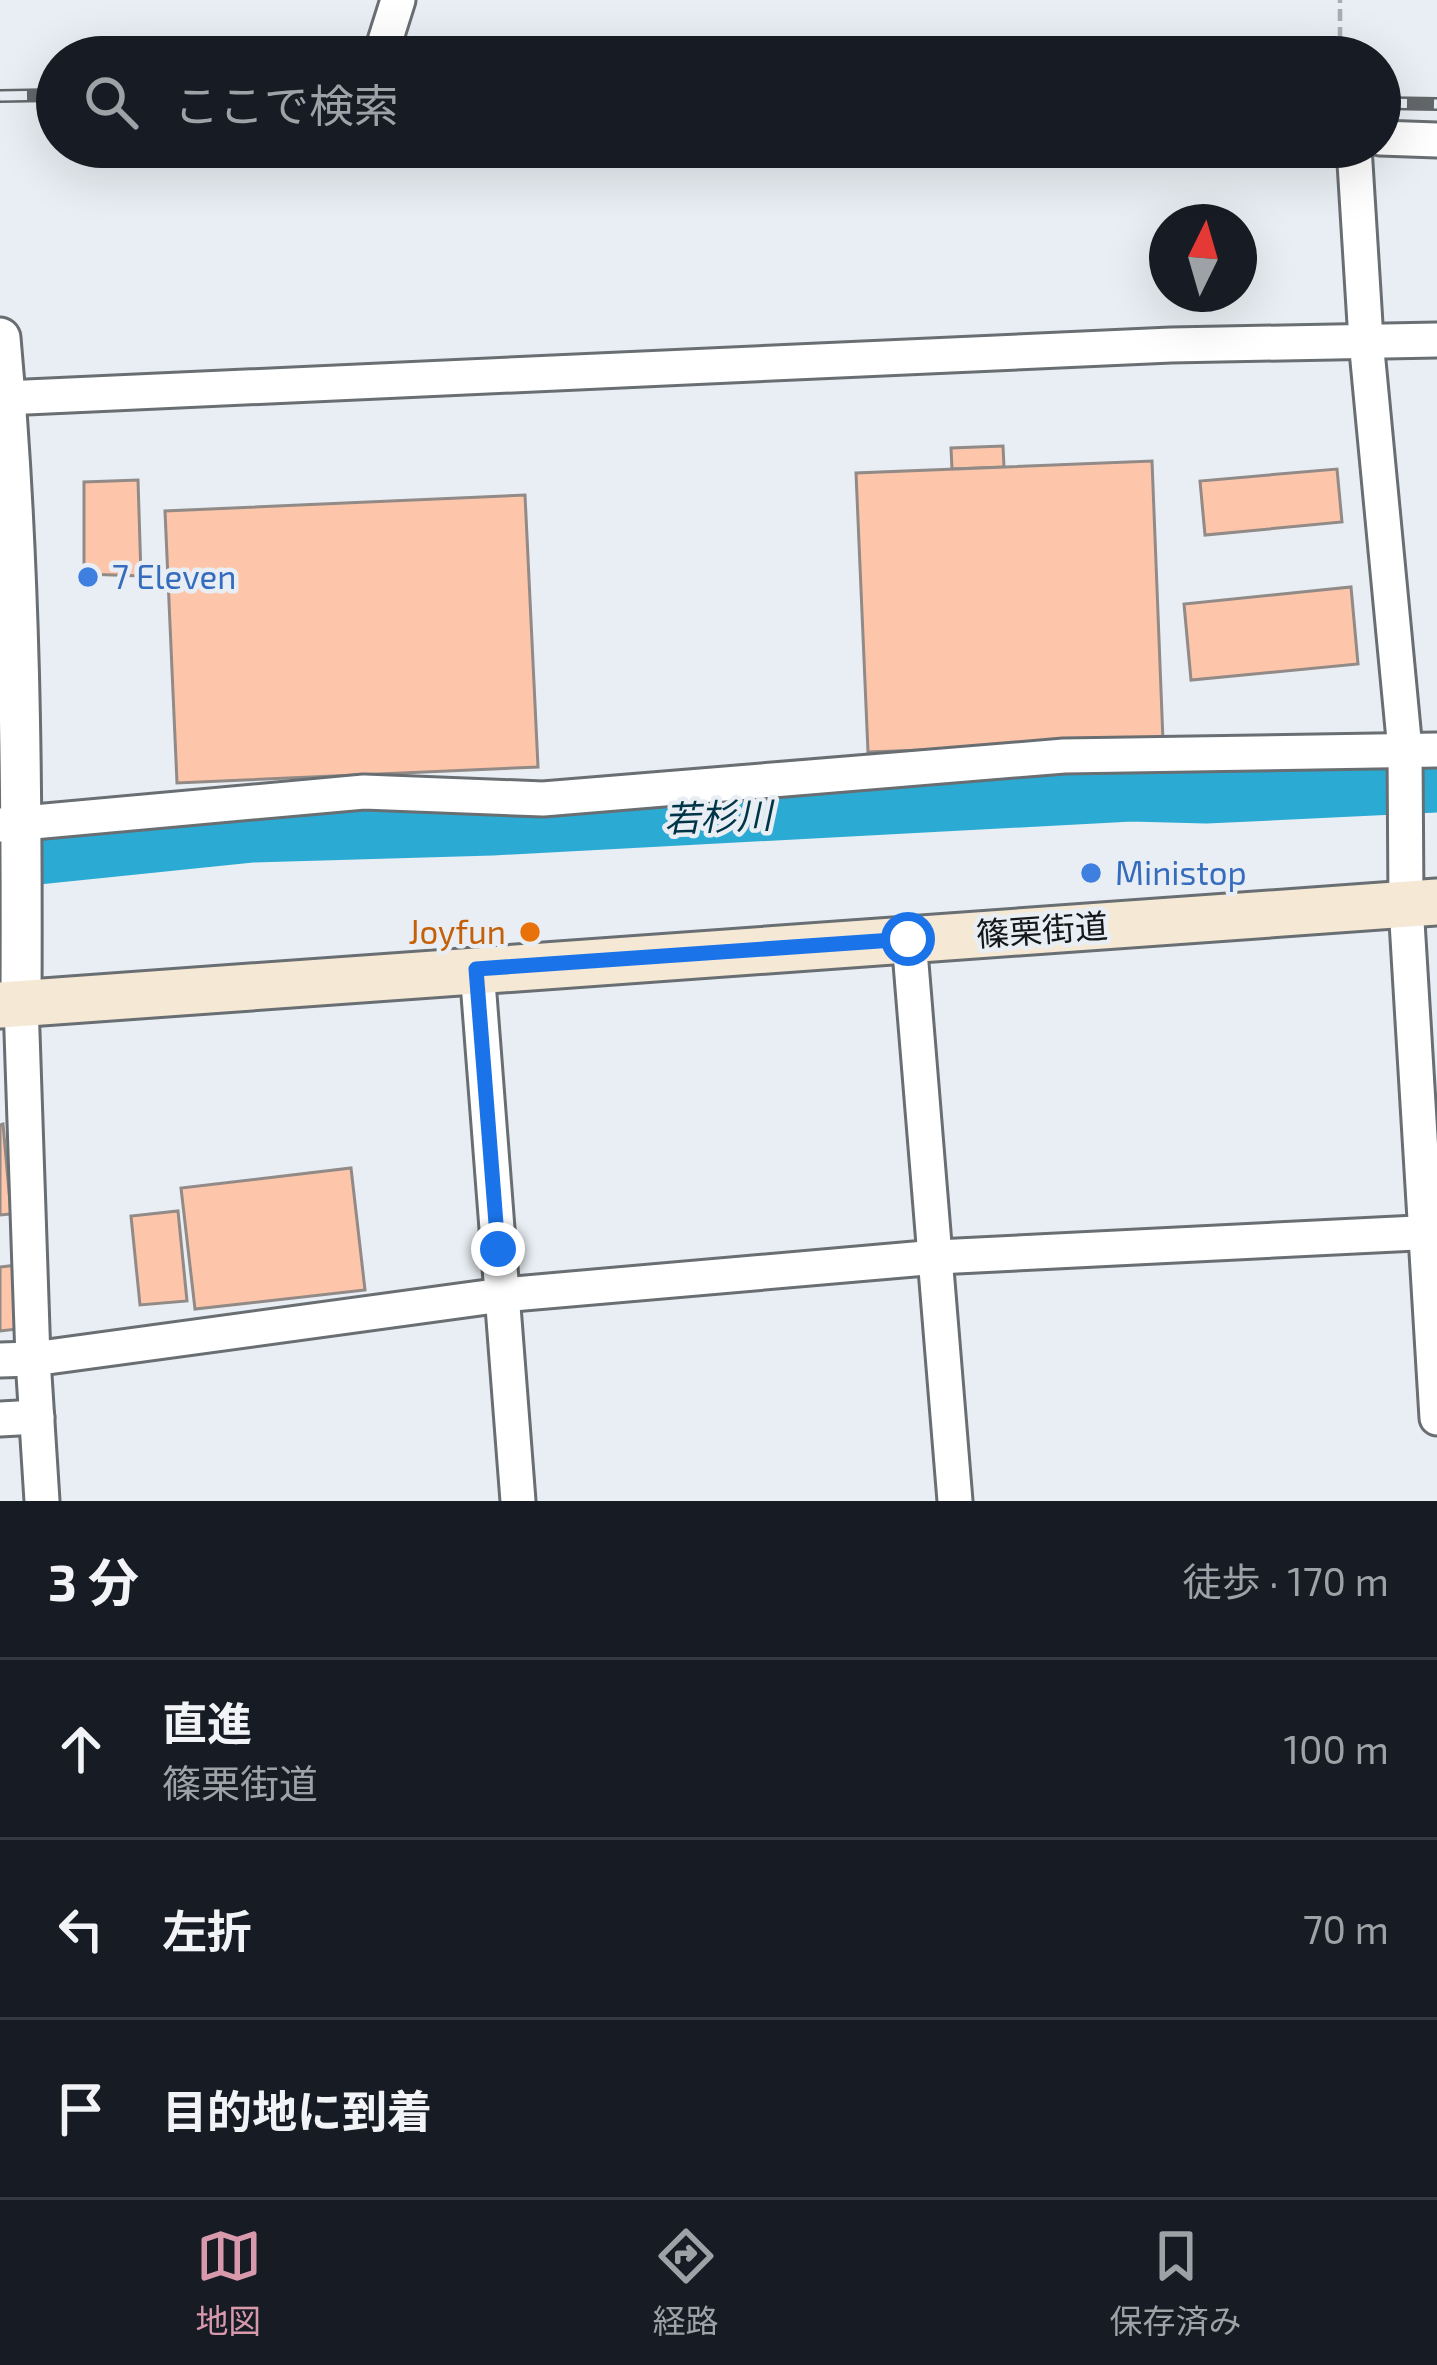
<!DOCTYPE html>
<html lang="ja">
<meta charset="utf-8">
<style>
:root{--surface:#171b24;--page:#20242c;--text:#f1f3f6;--muted:#9ea1a6;--line:#363941;--accent:#d999ad}
body{margin:0;font-family:"Exo 2","Noto Sans JP",sans-serif;background:var(--page);color:var(--text)}
.compass{position:absolute;left:1149px;top:204px;width:108px;height:108px;border-radius:50%;background:var(--surface);box-shadow:0 12px 48px #0002;rotate:5deg}
.stop{position:absolute;width:36px;height:36px;margin:-27px;border:9px solid #1a73e8;border-radius:50%;background:#fff}
.stop.end{background:#1a73e8;border-color:#fff;box-shadow:0 3px 12px #0008}
.list{margin:0;padding:0;list-style:none}
h2{display:flex;justify-content:space-between;align-items:center;height:156px;margin:0;padding:0 48px;font-size:51px}
h2 small{font-size:39px;font-weight:400;color:var(--muted)}
.list li{display:grid;grid-template-columns:78px 1fr auto;gap:36px;align-items:center;box-sizing:border-box;height:180px;padding:0 48px;border-top:3px solid var(--line)}
.list b{display:block;font-size:45px;white-space:nowrap}
.list p{margin:0;font-size:39px;white-space:nowrap;color:var(--muted)}
.list em{font-size:39px;font-style:normal;color:var(--muted)}
.icon{flex:none;width:66px;height:66px;fill:none;stroke:currentColor;stroke-width:2;stroke-linecap:round;stroke-linejoin:round}
.map{position:relative;flex:none;width:1437px;height:1501px;overflow:hidden}
.search{position:absolute;background:var(--surface);box-shadow:0 12px 48px #0002;left:36px;right:36px;top:36px;height:132px;display:flex;align-items:center;gap:30px;box-sizing:border-box;padding:0 42px;border-radius:66px;color:var(--muted);font-size:45px}
.sheet{height:696px;background:var(--surface)}
nav{display:flex;justify-content:space-around;align-items:center;box-sizing:border-box;height:168px;border-top:3px solid var(--line);background:var(--surface);font-size:33px;color:var(--muted)}
nav a{display:grid;justify-items:center;gap:6px}
nav .on{color:var(--accent)}
.map>svg:first-child{display:block}
.lines{fill:none;stroke-linecap:round;stroke-linejoin:round}
.river{stroke:#2baad4;stroke-width:51}
.building{fill:#fdc6ab;stroke:#918a87;stroke-width:3}
.minor-casing{stroke:#686e72;stroke-width:39}
.tertiary-casing{stroke:#686e72;stroke-width:45}
.secondary-casing{stroke:#686e72;stroke-width:51}
.path{stroke:#a9adb2;stroke-width:4.5;stroke-dasharray:12 6;stroke-linecap:butt}
.minor{stroke:#fff;stroke-width:33}
.tertiary{stroke:#fff;stroke-width:39}
.secondary{stroke:#f5e8d5;stroke-width:45}
.rail-casing{stroke:#64676a;stroke-width:14}
.rail{stroke:#e8eef3;stroke-width:9;stroke-dasharray:27;stroke-linecap:butt}
.route{stroke:#1a73e8;stroke-width:15}
.shop-dot{fill:#3f7fe0;stroke:#e8eef3;stroke-width:4.5}
.food-dot{fill:#e8710a;stroke:#e8eef3;stroke-width:4.5}
.labels{text-anchor:middle;stroke-width:9;stroke-linejoin:round;paint-order:stroke}
.shop-label{font-size:33px;fill:#366cbe;stroke:#e8eef3;text-anchor:start}
.street-label{font-size:33px;fill:#151719;stroke:#e8eef3}
.food-label{font-size:33px;fill:#c56008;stroke:#e8eef3;text-anchor:end}
.water-label{font-size:36px;font-style:italic;fill:#003547;stroke:#e8eef3}
</style>
<div class="map">
<svg width="1437" height="1501" viewBox="0 0 1437 1501">
<rect width="100%" height="100%" fill="#e8eef3"/>
<g class="lines">
<polyline class="river" points="0,863 253,837 492,830 1131,796 1206,798 1437,787"/>
</g>
<g class="building">
<polygon points="1003,446 1004,467 952,469 951,448"/>
<polygon points="1152,461 1163,741 868,752 856,473"/>
<polygon points="1337,469 1342,522 1205,535 1200,481"/>
<polygon points="138,480 141,576 84,574 84,482"/>
<polygon points="525,495 538,767 177,783 165,511"/>
<polygon points="1351,587 1358,664 1191,680 1184,604"/>
<polygon points="3,1124 11,1214 0,1215 0,1125"/>
<polygon points="351,1168 365,1290 195,1309 181,1188"/>
<polygon points="178,1211 187,1301 140,1305 131,1216"/>
<polygon points="18,1265 26,1328 0,1331 0,1267"/>
</g>
<g class="lines">
<g class="minor-casing">
<g id="minor">
<polyline points="380,57 398,0"/>
<polyline points="1380,138 1437,140"/>
<polyline points="1354,147 1366,340 1405,750 1406,905 1437,1418"/>
<polyline points="5,398 1171,345 1437,340"/>
<polyline points="0,825 364,792 543,799 1064,756 1437,750"/>
<polyline points="909,939 955,1501"/>
<polyline points="477,969 518,1501"/>
<polyline points="21,1003 33,1359 42,1501"/>
<polyline points="0,1360 33,1359 502,1295 937,1257 1437,1232"/>
<polyline points="0,1419 37,1417"/>
</g>
</g>
<g class="tertiary-casing">
<path id="tertiary" d="M 0,338 C 20,559 22,782 21,1003"/>
</g>
<g class="secondary-casing">
<polyline id="secondary" points="0,1005 1437,902"/>
</g>
<polyline class="path" points="1340,57 1340,0"/>
<use href="#minor" class="minor"/>
<use href="#tertiary" class="tertiary"/>
<use href="#secondary" class="secondary"/>
<g class="rail-casing">
<g id="rail">
<polyline points="0,96 57,95"/>
<polyline points="1380,103 1437,104"/>
</g>
</g>
<use href="#rail" class="rail"/>
</g>
<g class="lines">
<polyline class="route" points="498,1249 476,969 908,939"/>
</g>
<g class="shop-dot">
<circle cx="88" cy="577" r="12"/>
<circle cx="1091" cy="873" r="12"/>
</g>
<circle class="food-dot" cx="530" cy="932" r="12"/>
<g class="labels">
<g class="shop-label">
<text x="112" y="589">7 Eleven</text>
<text x="1115" y="885">Ministop</text>
</g>
<g class="street-label">
<text transform="translate(1042 930) rotate(-4)" y="12">篠栗街道</text>
</g>
<g class="food-label">
<text x="506" y="944">Joyfun</text>
</g>
<g class="water-label">
<text transform="translate(718 817) rotate(-2)" y="13">若杉川</text>
</g>
</g>
</svg>
<svg class="compass" viewBox="-18 -18 36 36"><path d="M0-13l5 13h-10z" fill="#e53935"/><path d="M0 13l5-13h-10z" fill="#9ea1a6"/></svg>
<div class="stop" style="left:908px;top:939px"></div>
<div class="stop end" style="left:498px;top:1249px"></div>
<div class="search"><svg class="icon" aria-label="search" viewBox="0 0 24 24"><circle cx="10" cy="10" r="6"/><path d="M15 15l6 6"/></svg>ここで検索</div>
</div>
<section class="sheet">
<h2>3 分<small>徒歩 · 170 m</small></h2>
<ul class="list">
<li><svg class="icon" aria-label="ahead" viewBox="0 0 24 24"><path d="M12 20V5M6 11l6-6 6 6"/></svg><div><b>直進</b><p>篠栗街道</p></div><em>100 m</em></li>
<li><svg class="icon" aria-label="left" viewBox="0 0 24 24"><path d="M17 20v-9H6M10 6l-5 5 5 5"/></svg><div><b>左折</b></div><em>70 m</em></li>
<li><svg class="icon" aria-label="arrive" viewBox="0 0 24 24"><path d="M6 21V4h12l-3 4 3 4H6"/></svg><div><b>目的地に到着</b></div></li>
</ul>
</section>
<nav>
<a class="on"><svg class="icon" aria-label="map" viewBox="0 0 24 24"><path d="M3 6l6-2 6 2 6-2v14l-6 2-6-2-6 2zM9 4v14M15 6v14"/></svg>地図</a>
<a><svg class="icon" aria-label="directions" viewBox="0 0 24 24"><path d="M12 3l9 9-9 9-9-9zM9 14v-3h6M13 9l2 2-2 2"/></svg>経路</a>
<a><svg class="icon" aria-label="saved" viewBox="0 0 24 24"><path d="M7 4h10v16l-5-4-5 4z"/></svg>保存済み</a>
</nav>
